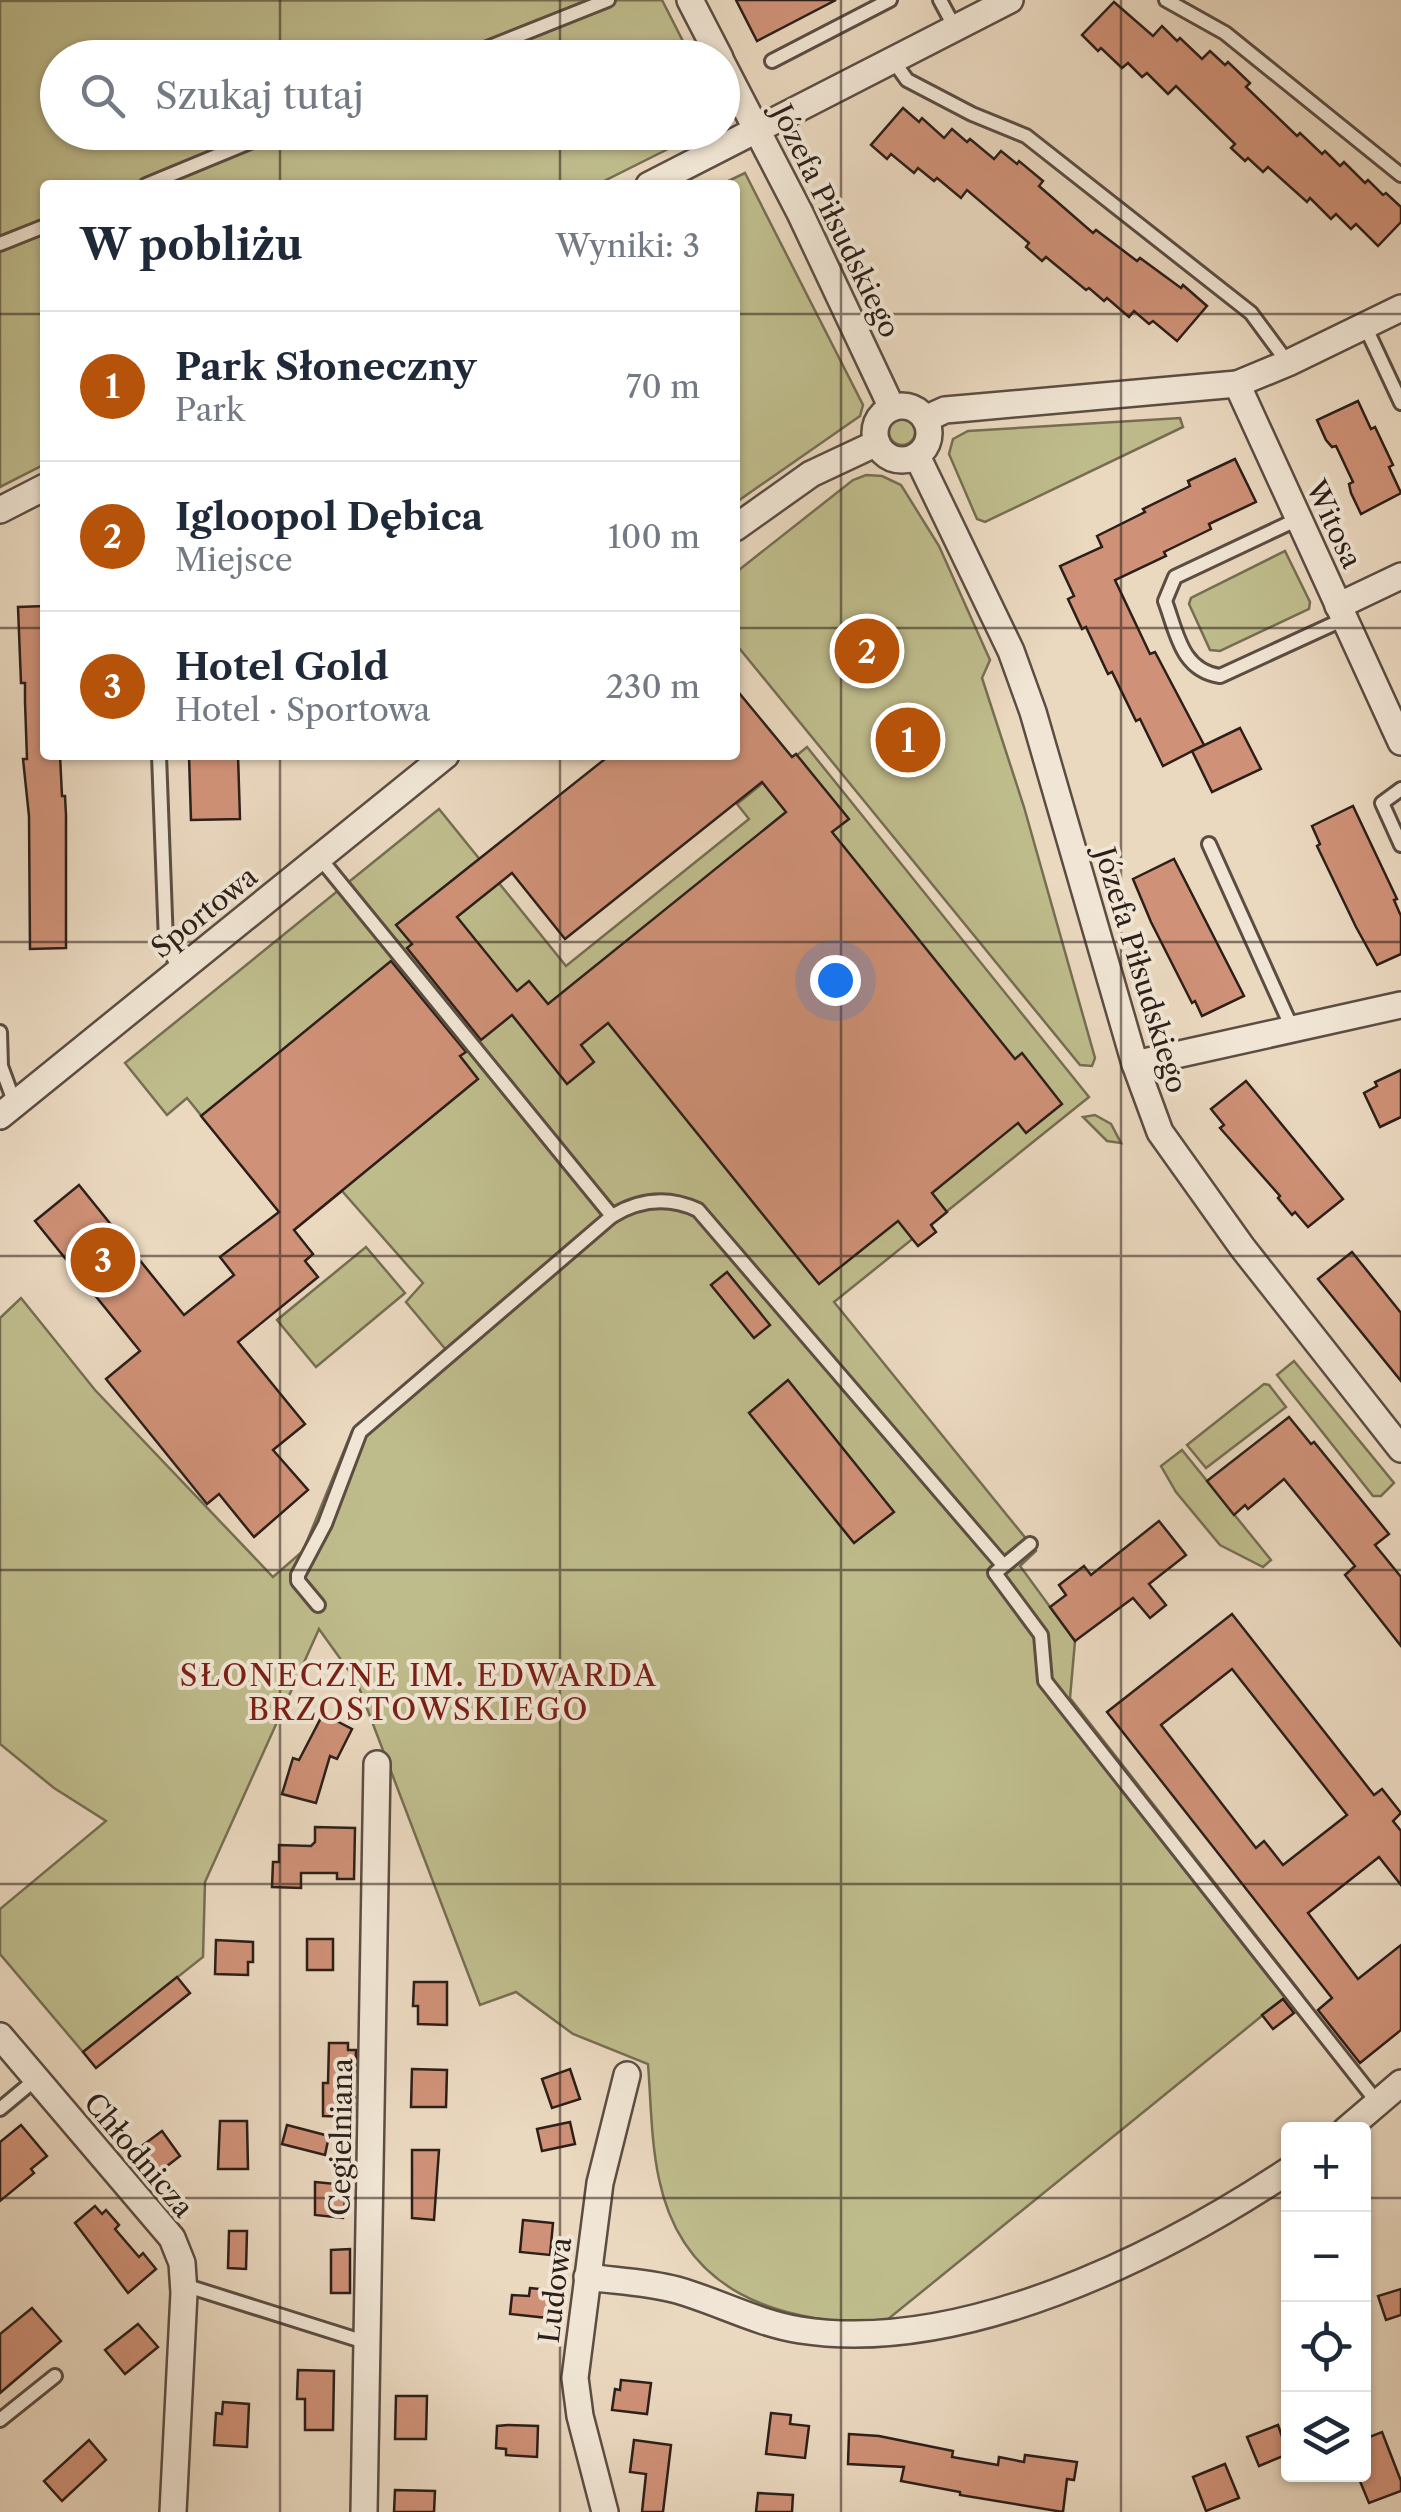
<!DOCTYPE html>
<html lang="pl">
<meta charset="utf-8">
<style>
:root{--surface:#fff;--page:#f2f2f3;--text:#1f2937;--muted:#747a83;--line:#e0e1e3;--accent:#b45309}
body{margin:0;font-family:"Libre Caslon Text",serif;background:var(--page);color:var(--text)}
.controls{position:absolute;right:30px;bottom:30px;display:grid;overflow:hidden;border-radius:10px;box-shadow:0 2px 8px #0004}
.controls button{width:90px;height:90px;display:grid;place-items:center;padding:0;border:0;border-bottom:2px solid var(--line);background:var(--surface);color:var(--text);font:50px sans-serif}
.you{position:absolute;left:835px;top:980px;width:35px;height:35px;margin:-25px;border:8px solid #fff;border-radius:50%;background:#1a73e8;box-shadow:0 0 0 15px #1a73e833}
.badge{display:grid;place-items:center;width:65px;height:65px;border-radius:50%;background:var(--accent);color:#fff;font-size:32px;font-weight:700}
.pin{position:absolute;translate:-50% -50%;border:5px solid #fff;box-shadow:0 2px 10px #0006}
.list{margin:0;padding:0;list-style:none}
h2{display:flex;justify-content:space-between;align-items:center;height:130px;margin:0;padding:0 40px;font-size:42px}
h2 small{font-size:32px;font-weight:400;color:var(--muted)}
.list li{display:grid;grid-template-columns:65px 1fr auto;gap:30px;align-items:center;box-sizing:border-box;height:150px;padding:0 40px;border-top:2px solid var(--line)}
.list b{display:block;font-size:38px;white-space:nowrap}
.list p{margin:0;font-size:32px;white-space:nowrap;color:var(--muted)}
.list em{font-size:32px;font-style:normal;color:var(--muted)}
.icon{flex:none;width:55px;height:55px;fill:none;stroke:currentColor;stroke-width:2;stroke-linecap:round;stroke-linejoin:round}
.map{position:relative;flex:none;width:1401px;height:2512px;overflow:hidden}
.search{position:absolute;background:var(--surface);box-shadow:0 2px 8px #0004;left:40px;top:40px;width:700px;height:110px;display:flex;align-items:center;gap:25px;box-sizing:border-box;padding:0 35px;border-radius:55px;color:var(--muted);font-size:38px}
.panel{position:absolute;background:var(--surface);box-shadow:0 2px 8px #0004;left:40px;top:180px;width:700px;height:580px;border-radius:10px}
.map>svg:first-child{display:block}
.green{fill:#bfbc8c;stroke:#766e53;stroke-width:2.5}
.building{fill:#cf9177;stroke:#2c1f1a;stroke-width:2.5;fill-rule:evenodd}
.lines{fill:none;stroke-linecap:round;stroke-linejoin:round}
.service-casing{stroke:#5c4d43;stroke-width:18}
.minor-casing{stroke:#5c4d43;stroke-width:30}
.service{stroke:#f1e6d5;stroke-width:12}
.minor{stroke:#f1e6d5;stroke-width:25}
.grid{fill:none;stroke:#2c1f1a;stroke-width:2.5;stroke-opacity:0.55}
.labels{text-anchor:middle;stroke-width:8;stroke-linejoin:round;paint-order:stroke}
.street-label{font-size:28px;fill:#2c1f1a;stroke:#f1e6d5}
.neighbourhood-label{font-size:30px;letter-spacing:2.5px;fill:#7a1f14;stroke:#f1e6d5}
</style>
<div class="map">
<svg width="1401" height="2512" viewBox="0 0 1401 2512">
<rect width="100%" height="100%" fill="#ead8bf"/>
<filter id="stains"><feTurbulence type="fractalNoise" baseFrequency=".002" numOctaves="4"/><feColorMatrix values="0 0 0 0 .2 0 0 0 0 .09 0 0 0 0 .02 0 0 0 .5 -.17"/></filter>
<radialGradient id="worn" r=".72"><stop offset=".6" stop-color="#630" stop-opacity="0"/><stop offset="1" stop-color="#630" stop-opacity=".3"/></radialGradient>
<g class="green">
<polygon points="662,0 691,57 58,58 58,132 700,133 596,185 45,185 45,464 0,487 0,1"/>
<polygon points="745,173 863,405 860,416 735,503 735,185 720,185"/>
<polygon points="1180,418 1183,427 985,522 977,519 949,454 953,439 968,431"/>
<circle cx="902" cy="432" r="13"/>
<polygon points="866,475 882,476 901,485 939,546 990,660 982,678 1024,807 1095,1058 1092,1066 1080,1065 735,643 735,573 853,480"/>
<polygon points="1285,551 1310,602 1309,609 1220,651 1210,650 1189,604 1191,598"/>
<path d="M 807,747 L 1089,1097 L 834,1302 L 1036,1551 L 1020,1566 L 1075,1641 L 1070,1698 L 1302,1994 L 1290,2003 L 1284,1998 L 882,2324 C 778,2322 683,2294 659,2179 C 651,2142 651,2102 648,2064 L 573,2034 L 516,1992 L 480,2005 L 357,1682 L 319,1629 L 205,1882 L 203,1957 L 83,2052 L 0,1954 L 0,1909 L 106,1821 L 54,1788 L 0,1744 L 0,1318 L 21,1298 L 95,1390 L 273,1577 L 303,1551 L 352,1431 L 447,1351 L 406,1302 L 423,1283 L 342,1191 L 294,1230 L 187,1098 L 167,1115 L 125,1063 L 439,809 L 566,966 L 749,819 L 737,804 Z"/>
<polygon points="1095,1115 1111,1124 1121,1143 1107,1141 1083,1117"/>
<polygon points="366,1247 405,1293 316,1367 277,1320"/>
<polygon points="1294,1361 1394,1483 1381,1496 1373,1496 1277,1375"/>
<polygon points="1264,1384 1269,1385 1286,1407 1206,1468 1187,1445"/>
<polygon points="1182,1450 1271,1560 1263,1567 1220,1545 1176,1492 1161,1466"/>
</g>
<g class="building">
<polygon points="736,0 836,0 757,41"/>
<polygon points="1114,2 1153,36 1162,26 1177,41 1180,38 1202,59 1210,51 1225,65 1228,62 1250,83 1246,87 1297,136 1300,133 1322,154 1325,151 1340,166 1344,162 1365,183 1368,180 1383,195 1386,193 1401,207 1401,222 1378,246 1356,224 1351,229 1336,214 1331,219 1310,198 1307,202 1268,167 1263,172 1248,158 1245,161 1231,148 1235,144 1176,86 1168,94 1147,73 1142,77 1128,63 1122,68 1101,48 1098,51 1082,35"/>
<polygon points="903,108 919,122 922,118 944,138 952,129 967,142 970,139 994,159 1001,151 1017,164 1019,161 1043,181 1039,186 1093,233 1096,230 1137,261 1140,258 1181,288 1183,285 1207,306 1177,341 1153,321 1149,324 1134,311 1129,317 1107,298 1104,301 1089,288 1086,290 1046,257 1042,261 1026,247 1029,243 967,190 961,198 937,178 934,181 918,168 914,173 891,154 887,159 871,145"/>
<polygon points="1358,401 1371,429 1375,427 1393,465 1389,467 1401,493 1361,514 1351,493 1349,484 1353,482 1336,446 1332,447 1326,440 1317,420"/>
<polygon points="1235,459 1256,502 1209,524 1211,529 1164,552 1166,556 1115,580 1150,654 1155,652 1204,745 1163,766 1140,719 1136,721 1112,672 1108,674 1086,627 1082,629 1068,599 1074,596 1060,566 1102,547 1097,536 1145,512 1143,509 1190,486 1188,481"/>
<polygon points="45,606 45,755 60,755 62,796 65,796 66,815 66,948 30,949 29,816 23,759 27,759 25,702 25,683 21,683 18,607"/>
<path d="M 735,688 L 792,757 L 796,754 L 849,819 L 832,832 L 1015,1059 L 1022,1053 L 1062,1104 L 1026,1133 L 1018,1123 L 932,1193 L 947,1212 L 931,1225 L 936,1232 L 918,1246 L 898,1221 L 819,1284 L 608,1023 L 581,1045 L 594,1062 L 567,1084 L 512,1015 L 481,1040 L 407,948 L 412,944 L 396,925 L 610,755 L 735,755 ZM 762,782 L 786,812 L 548,1004 L 529,981 L 517,991 L 457,917 L 512,873 L 565,939 Z"/>
<polygon points="1240,728 1261,769 1212,792 1192,751"/>
<polygon points="238,755 240,819 191,820 189,756"/>
<polygon points="1353,806 1397,899 1394,900 1401,916 1401,954 1377,965 1356,927 1317,846 1320,844 1312,826"/>
<polygon points="1174,859 1244,996 1202,1016 1195,1001 1192,1003 1151,922 1133,879"/>
<polygon points="391,961 466,1052 460,1056 478,1079 294,1230 313,1254 305,1261 318,1277 238,1342 305,1424 273,1450 308,1490 254,1537 219,1494 207,1504 106,1379 140,1351 35,1221 79,1185 184,1315 234,1275 220,1257 279,1212 201,1116"/>
<polygon points="1401,1070 1401,1117 1380,1127 1364,1093 1377,1086 1375,1082"/>
<polygon points="1246,1081 1343,1199 1308,1227 1295,1212 1292,1215 1278,1198 1280,1196 1220,1128 1224,1125 1211,1109"/>
<polygon points="1352,1252 1401,1313 1401,1381 1318,1279"/>
<polygon points="727,1272 770,1325 754,1338 711,1285"/>
<polygon points="788,1380 894,1512 854,1543 749,1413"/>
<polygon points="1289,1417 1311,1444 1314,1442 1389,1534 1375,1545 1401,1577 1401,1646 1345,1575 1355,1566 1284,1479 1248,1509 1245,1505 1234,1515 1207,1481"/>
<polygon points="1159,1521 1186,1555 1149,1584 1166,1605 1150,1618 1133,1598 1075,1641 1050,1607 1066,1595 1059,1585 1084,1566 1091,1575"/>
<path d="M 1232,1614 L 1374,1795 L 1382,1789 L 1401,1813 L 1393,1821 L 1401,1831 L 1401,1885 L 1379,1857 L 1308,1913 L 1358,1979 L 1401,1945 L 1401,2030 L 1360,2063 L 1318,2010 L 1332,1998 L 1107,1712 ZM 1232,1669 L 1347,1815 L 1283,1865 L 1264,1841 L 1256,1848 L 1161,1725 Z"/>
<polygon points="323,1714 352,1729 337,1759 330,1756 316,1803 282,1794 293,1758 299,1760"/>
<polygon points="315,1827 355,1828 354,1879 337,1879 337,1873 301,1873 301,1888 272,1887 273,1862 279,1862 279,1845 311,1846 315,1842"/>
<rect x="307" y="1939" width="26" height="31"/>
<polygon points="216,1940 253,1942 253,1962 248,1962 248,1975 215,1974"/>
<polygon points="177,1977 190,1993 96,2068 83,2052"/>
<polygon points="414,1982 447,1982 447,2025 418,2024 418,2006 413,2006"/>
<polygon points="1283,1999 1294,2013 1273,2029 1262,2015"/>
<polygon points="329,2043 348,2043 348,2050 356,2050 354,2117 323,2116 323,2083 328,2083"/>
<polygon points="412,2069 447,2070 446,2107 411,2107"/>
<polygon points="570,2069 580,2099 552,2108 542,2079"/>
<polygon points="220,2121 247,2121 248,2169 218,2169"/>
<polygon points="570,2122 575,2144 542,2151 537,2129"/>
<polygon points="21,2125 47,2156 31,2169 34,2173 0,2201 0,2142"/>
<polygon points="287,2125 329,2136 325,2155 282,2144"/>
<polygon points="162,2131 180,2156 158,2173 139,2148"/>
<polygon points="412,2150 439,2150 434,2220 412,2218"/>
<polygon points="315,2182 347,2185 343,2218 315,2215"/>
<polygon points="95,2206 102,2214 106,2210 119,2225 115,2229 139,2257 143,2253 156,2269 128,2293 75,2223"/>
<polygon points="523,2220 553,2223 550,2255 520,2252"/>
<polygon points="229,2231 247,2231 246,2269 228,2268"/>
<polygon points="350,2249 350,2293 331,2293 331,2250"/>
<polygon points="530,2288 550,2290 548,2318 510,2314 512,2295 529,2296"/>
<polygon points="1401,2289 1401,2315 1386,2320 1378,2296"/>
<polygon points="32,2308 61,2341 0,2393 0,2334"/>
<polygon points="138,2324 158,2347 125,2374 105,2350"/>
<polygon points="298,2370 334,2371 333,2430 305,2430 305,2399 297,2399"/>
<polygon points="621,2380 651,2383 647,2414 612,2410 615,2389 620,2390"/>
<polygon points="396,2396 427,2396 426,2439 395,2439"/>
<polygon points="223,2402 249,2404 247,2447 214,2445 216,2413 222,2414"/>
<polygon points="771,2413 791,2415 790,2424 809,2426 805,2458 766,2454"/>
<polygon points="508,2425 538,2426 537,2457 506,2455 506,2449 496,2448 497,2426"/>
<polygon points="1278,2425 1288,2454 1259,2466 1247,2437"/>
<polygon points="1382,2432 1401,2481 1401,2491 1369,2503 1357,2474 1364,2474 1364,2439"/>
<polygon points="849,2434 879,2436 953,2451 952,2457 998,2465 999,2457 1024,2462 1025,2455 1077,2462 1074,2480 1067,2479 1063,2512 960,2495 960,2492 901,2481 904,2467 848,2464"/>
<polygon points="89,2440 106,2460 62,2501 44,2481"/>
<polygon points="634,2440 671,2445 663,2512 642,2512 646,2474 630,2472"/>
<polygon points="1225,2464 1239,2498 1206,2511 1193,2477"/>
<polygon points="395,2490 435,2491 434,2512 394,2512"/>
<polygon points="758,2493 793,2495 792,2512 756,2512"/>
</g>
<g class="lines">
<g class="service-casing">
<g id="service">
<polyline points="940,0 955,28"/>
<polyline points="1166,0 1225,33 1401,175"/>
<polyline points="462,58 608,0"/>
<polyline points="892,59 907,80 972,114 1026,136 1251,313 1288,363"/>
<polyline points="772,61 890,0"/>
<polyline points="146,185 274,132"/>
<polyline points="0,244 45,226"/>
<polyline points="1365,326 1401,403"/>
<path d="M 1298,519 L 1175,577 L 1165,601 C 1177,633 1181,670 1220,676 L 1344,619"/>
<polyline points="159,755 166,943 180,971"/>
<polyline points="1401,789 1382,803 1401,845"/>
<polyline points="1209,844 1292,1028"/>
<polyline points="319,857 612,1216"/>
<polyline points="0,1032 1,1066 15,1104"/>
<polyline points="1030,1544 995,1573 1041,1635 1045,1681 1377,2102"/>
<path d="M 318,1605 L 298,1581 L 298,1575 L 325,1524 L 360,1432 L 612,1216 C 640,1199 668,1196 698,1210 L 1003,1565"/>
<polyline points="0,2109 36,2079"/>
<polyline points="184,2285 368,2343"/>
<polyline points="0,2420 55,2376"/>
</g>
</g>
<g class="minor-casing">
<g id="minor">
<polyline points="690,0 720,58"/>
<polyline points="722,63 800,213 892,408"/>
<polyline points="649,185 1010,0"/>
<polyline points="1237,384 1401,742"/>
<circle cx="902" cy="433" r="27"/>
<polyline points="925,419 945,410 968,408 1237,384 1288,363 1401,308"/>
<polyline points="917,456 1011,651 1033,712 1135,1064 1160,1132 1242,1247 1401,1449"/>
<polyline points="0,510 45,487"/>
<polyline points="735,528 811,474 877,443"/>
<polyline points="1338,606 1401,576"/>
<polyline points="1135,1064 1401,1005"/>
<polyline points="0,1116 446,755"/>
<polyline points="0,2036 172,2238 182,2263 184,2293 173,2512"/>
<polyline points="1346,2130 1401,2083"/>
<path d="M 587,2277 C 617,2281 648,2282 677,2290 C 719,2302 757,2323 800,2330 C 961,2355 1157,2258 1288,2171"/>
<polyline points="364,2512 377,1764"/>
<polyline points="605,2512 580,2416 575,2378 600,2183 627,2075"/>
</g>
</g>
<use href="#service" class="service"/>
<use href="#minor" class="minor"/>
</g>
<path class="grid" d="M 280,0 L 280,58M 560,0 L 560,58M 841,0 L 841,2512M 1121,0 L 1121,2512M 280,132 L 280,185M 560,132 L 560,185M 0,314 L 45,314M 735,314 L 1401,314M 0,628 L 45,628M 735,628 L 1401,628M 280,755 L 280,2512M 560,755 L 560,2512M 0,942 L 1401,942M 0,1256 L 1401,1256M 0,1570 L 1401,1570M 0,1884 L 1401,1884M 0,2198 L 1288,2198M 1364,2198 L 1401,2198"/>
<g class="labels">
<g class="street-label">
<text transform="translate(836 221) rotate(64)" y="10">Józefa Piłsudskiego</text>
<text transform="translate(1334 524) rotate(65)" y="10">Witosa</text>
<text transform="translate(204 912) rotate(-39)" y="10">Sportowa</text>
<text transform="translate(1141 970) rotate(73)" y="10">Józefa Piłsudskiego</text>
<text transform="translate(341 2137) rotate(-89)" y="10">Cegielniana</text>
<text transform="translate(139 2155) rotate(50)" y="10">Chłodnicza</text>
<text transform="translate(555 2290) rotate(-83)" y="10">Ludowa</text>
</g>
<g class="neighbourhood-label">
<text x="419" y="1686">SŁONECZNE IM. EDWARDA<tspan x="419" dy="34">BRZOSTOWSKIEGO</tspan></text>
</g>
</g>
<rect width="100%" height="100%" filter="url(#stains)"/>
<rect width="100%" height="100%" fill="url(#worn)"/>
</svg>
<div class="controls">
<button>+</button>
<button>−</button>
<button><svg class="icon" aria-label="locate" viewBox="0 0 24 24"><circle cx="12" cy="12" r="6"/><path d="M12 2v4M12 18v4M2 12h4M18 12h4"/></svg></button>
<button><svg class="icon" aria-label="layers" viewBox="0 0 24 24"><path d="M12 4l9 5-9 5-9-5zM3 14l9 5 9-5"/></svg></button>
</div>
<div class="you"></div>
<div class="pin badge" style="left:908px;top:740px">1</div>
<div class="pin badge" style="left:867px;top:651px">2</div>
<div class="pin badge" style="left:103px;top:1260px">3</div>
<div class="search"><svg class="icon" aria-label="search" viewBox="0 0 24 24"><circle cx="10" cy="10" r="6"/><path d="M15 15l6 6"/></svg>Szukaj tutaj</div>
<section class="panel">
<h2>W pobliżu<small>Wyniki: 3</small></h2>
<ul class="list">
<li><span class="badge">1</span><div><b>Park Słoneczny</b><p>Park</p></div><em>70 m</em></li>
<li><span class="badge">2</span><div><b>Igloopol Dębica</b><p>Miejsce</p></div><em>100 m</em></li>
<li><span class="badge">3</span><div><b>Hotel Gold</b><p>Hotel · Sportowa</p></div><em>230 m</em></li>
</ul>
</section>
</div>
